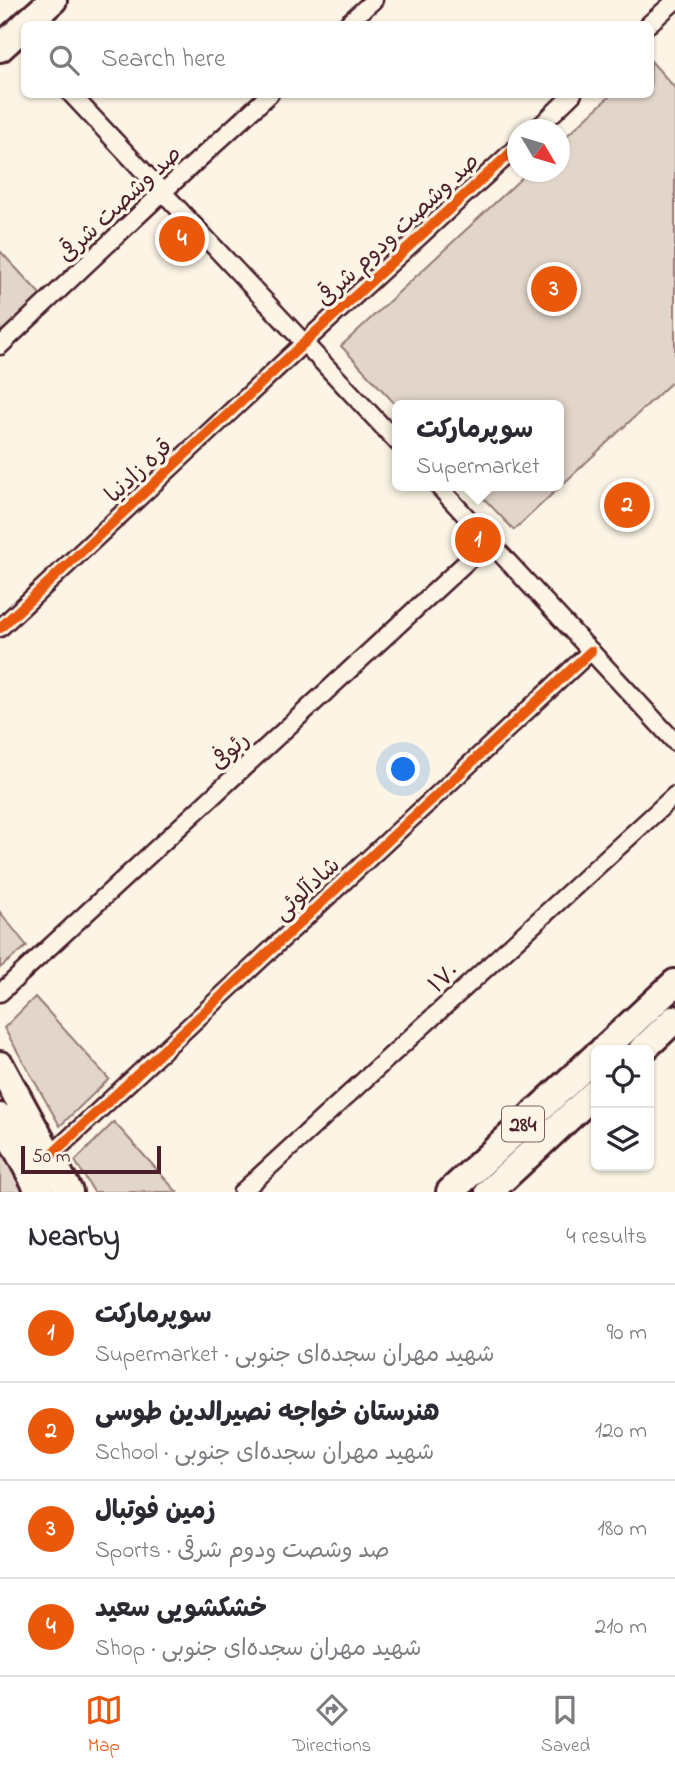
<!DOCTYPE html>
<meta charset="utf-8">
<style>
:root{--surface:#fff;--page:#f2f2f3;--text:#2b2b33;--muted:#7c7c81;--line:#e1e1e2;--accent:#ea580c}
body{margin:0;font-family:"Indie Flower","Playpen Sans Arabic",sans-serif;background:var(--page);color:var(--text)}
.controls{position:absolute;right:21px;bottom:21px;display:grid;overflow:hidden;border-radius:10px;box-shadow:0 2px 5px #0004}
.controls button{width:63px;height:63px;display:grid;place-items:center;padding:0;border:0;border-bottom:2px solid var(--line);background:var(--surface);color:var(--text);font:35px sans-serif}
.compass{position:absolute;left:507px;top:119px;width:63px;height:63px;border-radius:50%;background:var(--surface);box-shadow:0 2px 5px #0004;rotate:128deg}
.scale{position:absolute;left:21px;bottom:18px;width:140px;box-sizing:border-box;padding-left:7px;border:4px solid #4a1f2b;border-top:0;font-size:19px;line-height:24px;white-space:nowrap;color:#4a1f2b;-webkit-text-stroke:5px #fcf5e5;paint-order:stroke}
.you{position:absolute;left:404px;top:770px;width:24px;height:24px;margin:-18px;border:5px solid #fff;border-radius:50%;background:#1a73e8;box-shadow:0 0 0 10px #1a73e833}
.badge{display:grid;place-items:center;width:46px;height:46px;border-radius:50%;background:var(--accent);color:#fff;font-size:23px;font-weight:700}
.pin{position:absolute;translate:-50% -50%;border:4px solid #fff;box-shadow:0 2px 7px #0006}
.popup{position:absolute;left:392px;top:400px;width:172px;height:91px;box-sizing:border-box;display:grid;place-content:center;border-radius:10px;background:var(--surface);filter:drop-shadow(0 2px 5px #0005);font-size:23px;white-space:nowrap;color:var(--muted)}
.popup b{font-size:26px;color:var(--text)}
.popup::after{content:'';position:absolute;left:50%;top:100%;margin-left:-14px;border:14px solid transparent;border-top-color:var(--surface)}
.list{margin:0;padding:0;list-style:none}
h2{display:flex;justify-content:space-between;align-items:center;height:91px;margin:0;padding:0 28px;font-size:30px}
h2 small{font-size:23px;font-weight:400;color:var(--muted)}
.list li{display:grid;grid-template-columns:46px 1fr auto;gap:21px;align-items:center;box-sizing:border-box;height:98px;padding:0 28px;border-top:2px solid var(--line)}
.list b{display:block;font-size:26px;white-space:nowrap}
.list p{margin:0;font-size:23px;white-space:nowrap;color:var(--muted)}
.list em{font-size:23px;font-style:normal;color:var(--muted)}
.icon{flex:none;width:38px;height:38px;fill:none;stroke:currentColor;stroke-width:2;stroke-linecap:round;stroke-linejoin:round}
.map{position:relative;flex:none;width:675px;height:1192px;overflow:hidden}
.search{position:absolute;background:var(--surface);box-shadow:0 2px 5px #0004;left:21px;right:21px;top:21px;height:77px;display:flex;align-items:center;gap:18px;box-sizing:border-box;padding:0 24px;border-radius:10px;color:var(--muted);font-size:26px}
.sheet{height:483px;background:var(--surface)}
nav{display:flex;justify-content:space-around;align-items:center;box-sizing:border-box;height:98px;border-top:2px solid var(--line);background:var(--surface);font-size:19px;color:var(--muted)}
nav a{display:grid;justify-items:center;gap:4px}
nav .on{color:var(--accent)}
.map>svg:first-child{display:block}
.green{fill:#e2d5ca;stroke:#967a7a;stroke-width:2}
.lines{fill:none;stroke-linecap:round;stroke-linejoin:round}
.street-casing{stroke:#4a1f2b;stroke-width:21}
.primary-casing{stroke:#4a1f2b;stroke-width:32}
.street{stroke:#fcf5e5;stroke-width:16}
.primary{stroke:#fcf5e5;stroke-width:26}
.cycleway-casing{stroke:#fcf5e5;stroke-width:15}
.cycleway{stroke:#e8590c;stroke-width:10}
.labels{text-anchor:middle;stroke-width:7;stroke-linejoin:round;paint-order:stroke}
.shield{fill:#fcf5e5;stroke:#7f5f63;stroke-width:2}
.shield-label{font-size:21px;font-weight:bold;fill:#4a1f2b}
.street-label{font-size:23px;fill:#4a1f2b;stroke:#fcf5e5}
</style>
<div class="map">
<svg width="675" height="1192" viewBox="0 0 675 1192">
<rect width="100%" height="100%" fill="#fcf5e5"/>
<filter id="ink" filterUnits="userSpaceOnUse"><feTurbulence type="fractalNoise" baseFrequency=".0143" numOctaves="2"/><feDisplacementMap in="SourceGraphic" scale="14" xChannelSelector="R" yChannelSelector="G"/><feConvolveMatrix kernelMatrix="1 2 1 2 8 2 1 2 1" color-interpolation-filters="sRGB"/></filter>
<g filter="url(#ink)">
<g class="green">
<polygon points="651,61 675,88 675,379 514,530 472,486 558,486 558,405 397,406 341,346 528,172 560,172 560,142 611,95 650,94"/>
<polygon points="0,251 41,295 0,333"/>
<polygon points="0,912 27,946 0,968"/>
<polygon points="35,997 109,1079 60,1126 4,1028"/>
<polygon points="114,1122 177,1192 94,1192 75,1161"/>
<polygon points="0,1141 28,1192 0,1192"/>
</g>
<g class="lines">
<g class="street-casing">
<g id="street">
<polyline points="347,24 374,0"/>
<polyline points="649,24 675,1"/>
<polyline points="71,94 398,443"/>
<polyline points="536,130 573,94"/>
<polyline points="0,346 163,192 270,94"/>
<polyline points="438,486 675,742"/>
<polyline points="0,628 305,342 518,146"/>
<polyline points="0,993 489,541"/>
<polyline points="50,1156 591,651"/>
<polyline points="242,1192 675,795"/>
</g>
</g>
<g class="primary-casing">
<g id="primary">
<polyline points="26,24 53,0"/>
<polyline points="0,48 24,26"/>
<polyline points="603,1050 675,983"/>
<polyline points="642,1050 675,1019"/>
<polyline points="0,1065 69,1192"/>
<polyline points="0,1117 40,1192"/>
<polyline points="450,1192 596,1056"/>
<polyline points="489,1192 596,1092"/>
</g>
</g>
<use href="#street" class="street"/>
<use href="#primary" class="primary"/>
<g class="cycleway-casing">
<g id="cycleway">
<polyline points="0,628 305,342 518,146"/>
<polyline points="50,1156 591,651"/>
</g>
</g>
<use href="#cycleway" class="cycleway"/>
</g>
</g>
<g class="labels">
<rect class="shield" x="502" y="1106.5" width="42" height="35" rx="5"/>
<g class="shield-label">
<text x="523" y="1131">284</text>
</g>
<g class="street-label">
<text transform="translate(119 203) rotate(-43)" y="8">صد وشصت شرقی</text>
<text transform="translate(397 229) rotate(-43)" y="8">صد وشصت ودوم شرقى</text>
<text transform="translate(138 470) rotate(-43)" y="8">قره زادنیا</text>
<text transform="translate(229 750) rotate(-43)" y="8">رئوفی</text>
<text transform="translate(306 888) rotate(-43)" y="8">شادآلوئی</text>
<text transform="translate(443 977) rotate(-42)" y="8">۱۷۰</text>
</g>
</g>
</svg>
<div class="controls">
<button><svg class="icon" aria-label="locate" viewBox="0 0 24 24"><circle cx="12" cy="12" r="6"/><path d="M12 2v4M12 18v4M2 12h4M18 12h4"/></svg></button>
<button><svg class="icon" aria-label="layers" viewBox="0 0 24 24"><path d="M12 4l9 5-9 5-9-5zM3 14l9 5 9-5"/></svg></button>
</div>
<svg class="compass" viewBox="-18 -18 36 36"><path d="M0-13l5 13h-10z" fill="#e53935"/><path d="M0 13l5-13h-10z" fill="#7c7c81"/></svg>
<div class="scale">50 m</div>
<div class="you"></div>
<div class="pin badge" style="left:478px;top:540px">1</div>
<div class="popup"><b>سوپرمارکت</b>Supermarket</div>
<div class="pin badge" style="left:627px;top:505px">2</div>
<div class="pin badge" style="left:554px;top:289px">3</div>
<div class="pin badge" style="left:182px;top:239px">4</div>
<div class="search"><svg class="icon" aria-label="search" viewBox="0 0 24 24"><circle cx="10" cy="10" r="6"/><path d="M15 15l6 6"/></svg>Search here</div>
</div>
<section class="sheet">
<h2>Nearby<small>4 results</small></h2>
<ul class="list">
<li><span class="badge">1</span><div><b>سوپرمارکت</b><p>Supermarket · شهید مهران سجده‌ای جنوبی</p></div><em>90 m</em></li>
<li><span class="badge">2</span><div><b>هنرستان خواجه نصیرالدین طوسی</b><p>School · شهید مهران سجده‌ای جنوبی</p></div><em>120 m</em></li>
<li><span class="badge">3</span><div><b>زمین فوتبال</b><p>Sports · صد وشصت ودوم شرقى</p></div><em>180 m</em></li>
<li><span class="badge">4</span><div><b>خشکشویی سعید</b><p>Shop · شهید مهران سجده‌ای جنوبی</p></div><em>210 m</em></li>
</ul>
</section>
<nav>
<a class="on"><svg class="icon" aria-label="map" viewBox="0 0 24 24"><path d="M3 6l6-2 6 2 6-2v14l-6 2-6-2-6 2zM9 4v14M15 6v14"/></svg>Map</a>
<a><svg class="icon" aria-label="directions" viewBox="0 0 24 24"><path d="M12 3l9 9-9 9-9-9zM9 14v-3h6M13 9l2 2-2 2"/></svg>Directions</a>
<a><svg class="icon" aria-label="saved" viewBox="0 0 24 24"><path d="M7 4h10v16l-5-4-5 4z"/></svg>Saved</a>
</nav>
